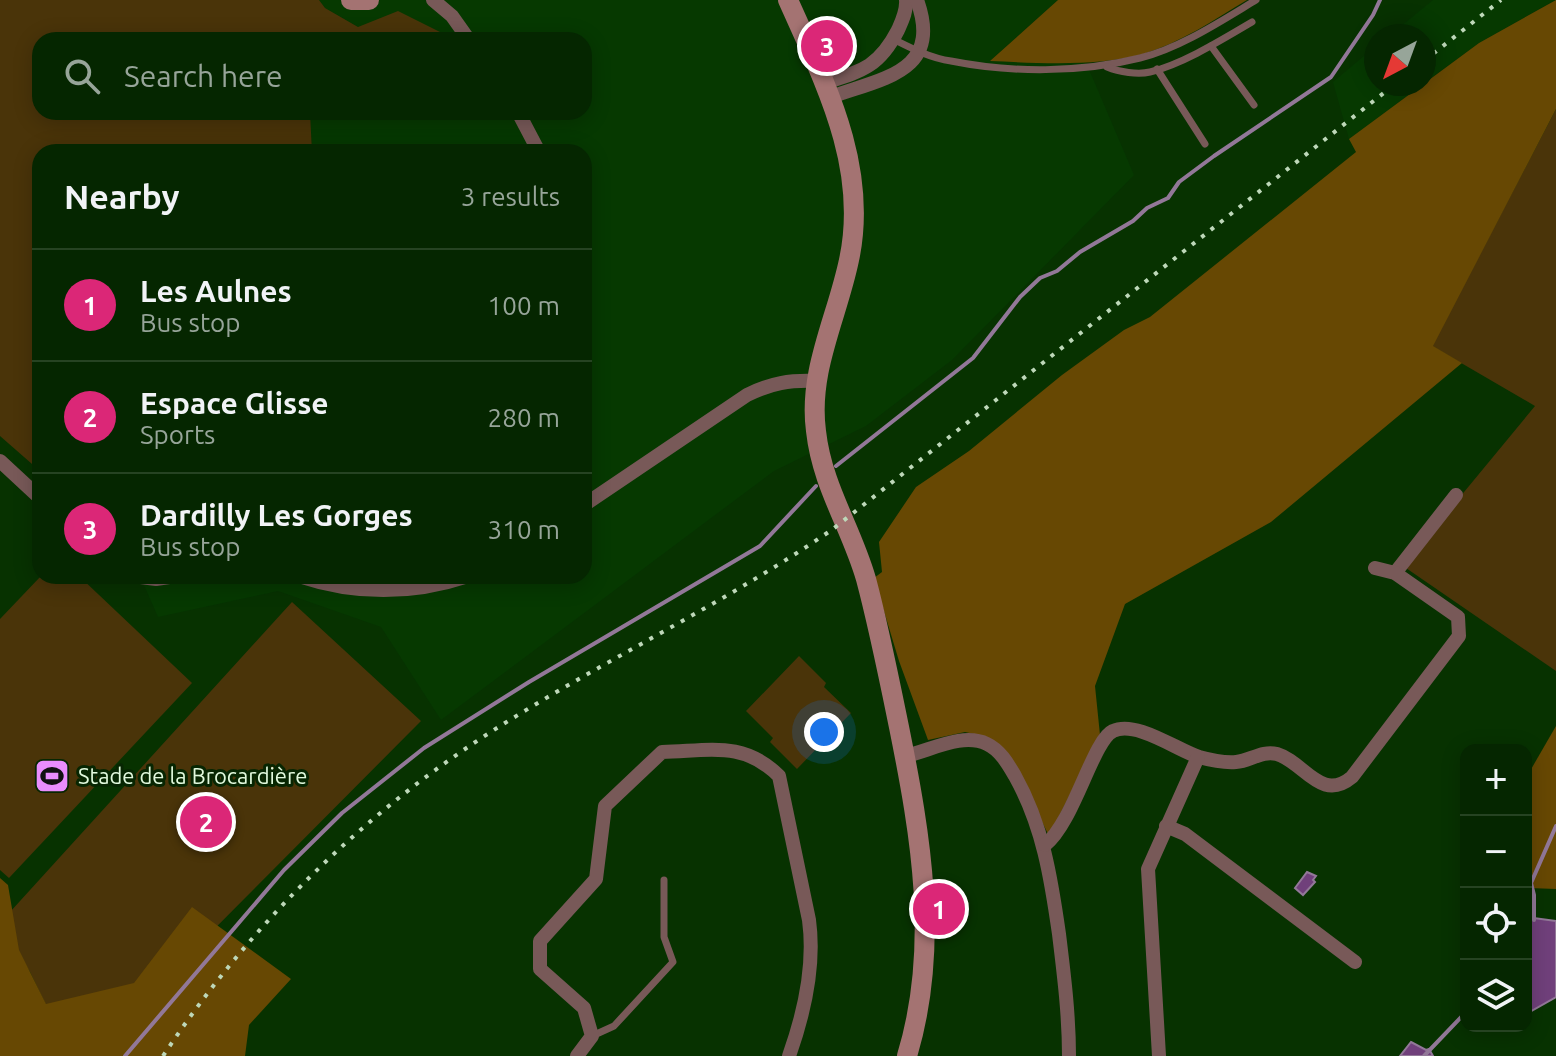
<!DOCTYPE html>
<meta charset="utf-8">
<style>
:root{--surface:#052600;--page:#13320f;--text:#f1f3f6;--muted:#97a599;--line:#264322;--accent:#db2777}
body{margin:0;font-family:Ubuntu,sans-serif;background:var(--page);color:var(--text)}
.controls{position:absolute;right:24px;bottom:24px;display:grid;overflow:hidden;border-radius:16px;box-shadow:0 4px 20px #0003}
.controls button{width:72px;height:72px;display:grid;place-items:center;padding:0;border:0;border-bottom:2px solid var(--line);background:var(--surface);color:var(--text);font:40px sans-serif}
.compass{position:absolute;left:1364px;top:24px;width:72px;height:72px;border-radius:50%;background:var(--surface);box-shadow:0 4px 20px #0003;rotate:221deg}
.you{position:absolute;left:824px;top:732px;width:28px;height:28px;margin:-20px;border:6px solid #fff;border-radius:50%;background:#1a73e8;box-shadow:0 0 0 12px #1a73e833}
.badge{display:grid;place-items:center;width:52px;height:52px;border-radius:50%;background:var(--accent);color:#fff;font-size:26px;font-weight:700}
.pin{position:absolute;translate:-50% -50%;border:4px solid #fff;box-shadow:0 2px 8px #0006}
.list{margin:0;padding:0;list-style:none}
h2{display:flex;justify-content:space-between;align-items:center;height:104px;margin:0;padding:0 32px;font-size:34px}
h2 small{font-size:26px;font-weight:400;color:var(--muted)}
.list li{display:grid;grid-template-columns:52px 1fr auto;gap:24px;align-items:center;box-sizing:border-box;height:112px;padding:0 32px;border-top:2px solid var(--line)}
.list b{display:block;font-size:30px;white-space:nowrap}
.list p{margin:0;font-size:26px;white-space:nowrap;color:var(--muted)}
.list em{font-size:26px;font-style:normal;color:var(--muted)}
.icon{flex:none;width:44px;height:44px;fill:none;stroke:currentColor;stroke-width:2;stroke-linecap:round;stroke-linejoin:round}
.map{position:relative;flex:none;width:1556px;height:1056px;overflow:hidden}
.search{position:absolute;background:var(--surface);box-shadow:0 4px 20px #0003;left:32px;top:32px;width:560px;height:88px;display:flex;align-items:center;gap:20px;box-sizing:border-box;padding:0 28px;border-radius:24px;color:var(--muted);font-size:30px}
.panel{position:absolute;background:var(--surface);box-shadow:0 4px 20px #0003;left:32px;top:144px;width:560px;height:440px;border-radius:24px}
.map>svg:first-child{display:block}
.built{fill:#063900}
.green{fill:#4a3409}
.forest{fill:#674803}
.water{fill:#70407b;stroke:#927898;stroke-width:2}
.lines{fill:none;stroke-linecap:round;stroke-linejoin:round}
.stream{stroke:#927898;stroke-width:4}
.lane{stroke:#785958;stroke-width:7}
.street{stroke:#785958;stroke-width:14}
.secondary{stroke:#a47372;stroke-width:20}
.rail{stroke:#bed8b9;stroke-width:4;stroke-dasharray:4 8;stroke-linecap:butt}
.labels{text-anchor:middle;stroke-width:6;stroke-linejoin:round;paint-order:stroke}
.poi-label{font-size:22px;fill:#e2f9dd;stroke:#072602;text-anchor:start}
</style>
<div class="map">
<svg width="1556" height="1056" viewBox="0 0 1556 1056">
<rect width="100%" height="100%" fill="#073200"/>
<g class="built">
<polygon points="319,0 1058,0 991,60 1040,63 1085,60 1134,175 952,360 866,426 774,471 441,720 381,627 278,591 158,617 140,576 584,576 584,152 312,152 310,112 584,112 584,40 443,40 440,32 358,27 325,8"/>
<polygon points="1433,0 1555,0 1479,43 1424,83 1424,36 1389,36"/>
<polygon points="1376,46 1376,84 1423,84 1349,139 1333,82"/>
</g>
<g class="green">
<polygon points="0,0 319,0 325,8 358,27 398,11 440,32 443,40 40,40 40,112 310,112 312,152 40,152 40,471 0,436"/>
<polygon points="1556,109 1556,671 1403,566 1535,406 1432,346"/>
<polygon points="41,576 79,576 192,683 9,878 0,870 0,619"/>
<polygon points="292,602 421,721 99,1045 46,1005 30,972 0,923"/>
<polygon points="799,656 826,683 824,687 851,713 797,769 770,742 773,738 746,711"/>
</g>
<g class="forest">
<path d="M 1058,0 L 1247,0 C 1214,20 1180,43 1143,54 C 1097,67 1037,63 990,61 Z"/>
<polygon points="1556,0 1556,109 1433,346 1462,363 1271,522 1125,604 1095,686 1100,735 1049,836 1012,761 979,735 965,732 928,740 899,661 874,578 882,572 879,542 916,487 969,451 1062,375 1124,330 1150,317 1356,152 1349,139 1479,43"/>
<polygon points="1556,726 1556,889 1529,888 1526,885 1526,778"/>
<polygon points="0,878 8,885 19,950 46,1004 134,983 192,907 291,979 249,1025 245,1056 0,1056"/>
</g>
<g class="water">
<polygon points="1307,872 1316,876 1313,880 1315,882 1303,895 1295,888"/>
<polygon points="1526,917 1556,921 1556,997 1526,1014"/>
<polygon points="1411,1042 1426,1050 1429,1049 1433,1056 1400,1056"/>
</g>
<g class="lines">
<g class="stream">
<polyline points="836,466 973,358 1020,297 1040,278 1057,271 1080,252 1133,221 1147,208 1168,198 1179,182 1214,156 1331,77 1373,15 1380,0"/>
<polyline points="1534,920 1534,895 1531,883 1556,826"/>
<polyline points="125,1056 284,870 342,813 424,748 529,682 760,546 816,486"/>
<polyline points="1424,1056 1466,1012"/>
</g>
<g class="lane">
<path d="M 893,39 C 911,48 930,58 951,61 C 1011,73 1080,73 1140,58 C 1180,48 1221,21 1256,0"/>
<polyline points="1211,46 1254,105"/>
<path d="M 1107,67 C 1119,72 1138,75 1150,72 C 1183,64 1223,39 1252,22"/>
<polyline points="1157,69 1205,144"/>
<polyline points="592,1036 614,1026 673,962 664,937 664,880"/>
</g>
<g class="street">
<polyline points="433,0 452,16 469,40"/>
<path d="M 824,83 C 862,71 879,67 898,30 C 902,21 907,11 906,0"/>
<path d="M 831,97 C 883,78 943,72 917,0"/>
<polyline points="518,112 539,152"/>
<polyline points="0,461 40,498"/>
<path d="M 584,505 L 747,395 C 771,383 790,380 816,381"/>
<polyline points="1395,573 1456,495"/>
<polyline points="133,576 156,579 176,576"/>
<path d="M 299,576 C 356,595 411,595 468,576"/>
<path d="M 905,756 C 930,751 962,732 987,744 C 1000,750 1008,764 1015,776 C 1043,826 1051,878 1059,934 C 1064,975 1069,1015 1069,1056"/>
<polyline points="1166,826 1185,834 1355,962"/>
<path d="M 1045,845 C 1074,822 1093,740 1113,731 C 1136,720 1177,750 1199,757 C 1210,760 1224,763 1236,762 C 1250,761 1262,750 1277,754 C 1304,762 1321,803 1352,777 L 1459,636 L 1458,617 L 1395,573 L 1375,568"/>
<path d="M 577,1056 L 592,1036 L 584,1008 L 540,969 L 540,941 L 596,879 L 605,806 L 662,752 C 709,751 743,740 779,776 L 809,920 C 815,964 804,1014 789,1056"/>
<polyline points="1159,1056 1148,869 1198,757"/>
</g>
<g class="secondary">
<polyline points="351,0 369,0"/>
<path d="M 788,0 C 825,83 869,167 849,260 C 837,318 808,371 816,431 C 822,486 851,527 866,579 C 879,628 889,678 899,727 C 921,836 940,947 907,1056"/>
</g>
<g class="rail">
<polyline points="1424,61 1501,0"/>
<path d="M 163,1056 C 247,929 356,820 483,737 C 597,663 721,606 833,529 L 1395,84"/>
</g>
</g>
<defs>
<g id="stadium-square" transform="scale(1.8)"><rect x="-9" y="-9" width="18" height="18" rx="4" fill="#e98dfd" stroke="#072602"/><path d="M0-5a6.5 5 0 1 0 0 10a6.5 5 0 1 0 0-10ZM-3.5-1.8h7v3.6h-7Z" fill="#111"/></g>
</defs>
<g fill-rule="evenodd">
<use href="#stadium-square" x="52" y="776"/>
</g>
<g class="labels">
<g class="poi-label">
<text x="78" y="784">Stade de la Brocardière</text>
</g>
</g>
</svg>
<div class="controls">
<button>+</button>
<button>−</button>
<button><svg class="icon" aria-label="locate" viewBox="0 0 24 24"><circle cx="12" cy="12" r="6"/><path d="M12 2v4M12 18v4M2 12h4M18 12h4"/></svg></button>
<button><svg class="icon" aria-label="layers" viewBox="0 0 24 24"><path d="M12 4l9 5-9 5-9-5zM3 14l9 5 9-5"/></svg></button>
</div>
<svg class="compass" viewBox="-18 -18 36 36"><path d="M0-13l5 13h-10z" fill="#e53935"/><path d="M0 13l5-13h-10z" fill="#97a599"/></svg>
<div class="you"></div>
<div class="pin badge" style="left:939px;top:909px">1</div>
<div class="pin badge" style="left:206px;top:822px">2</div>
<div class="pin badge" style="left:827px;top:46px">3</div>
<div class="search"><svg class="icon" aria-label="search" viewBox="0 0 24 24"><circle cx="10" cy="10" r="6"/><path d="M15 15l6 6"/></svg>Search here</div>
<section class="panel">
<h2>Nearby<small>3 results</small></h2>
<ul class="list">
<li><span class="badge">1</span><div><b>Les Aulnes</b><p>Bus stop</p></div><em>100 m</em></li>
<li><span class="badge">2</span><div><b>Espace Glisse</b><p>Sports</p></div><em>280 m</em></li>
<li><span class="badge">3</span><div><b>Dardilly Les Gorges</b><p>Bus stop</p></div><em>310 m</em></li>
</ul>
</section>
</div>
